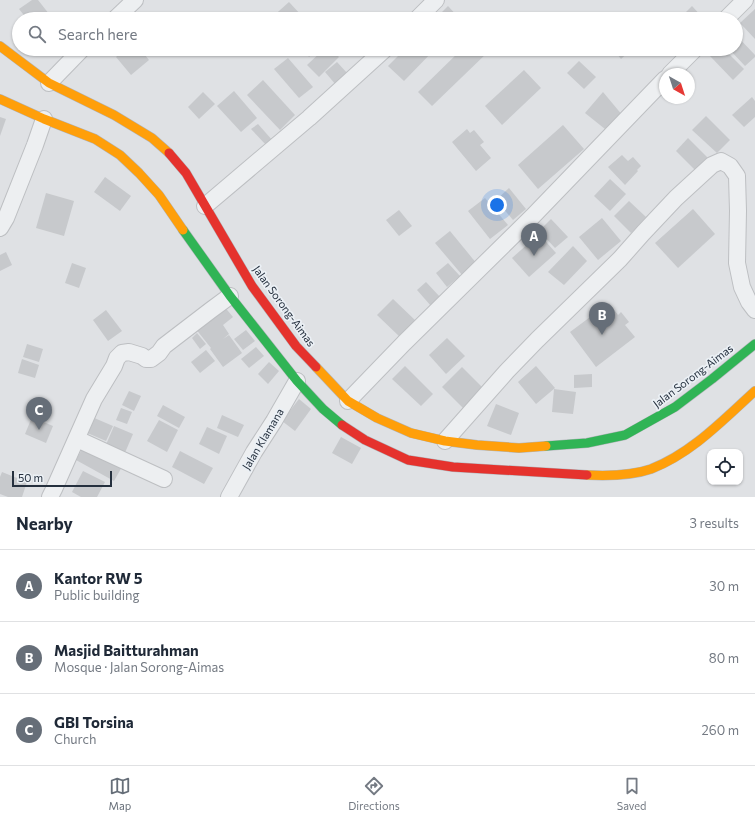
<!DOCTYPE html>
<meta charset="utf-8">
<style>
:root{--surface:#fff;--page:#f6f6f7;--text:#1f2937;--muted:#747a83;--line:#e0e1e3;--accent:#666e78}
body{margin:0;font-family:Commissioner,sans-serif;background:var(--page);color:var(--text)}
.controls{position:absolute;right:12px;bottom:12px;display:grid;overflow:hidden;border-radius:8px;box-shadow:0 1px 3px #0004}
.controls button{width:36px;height:36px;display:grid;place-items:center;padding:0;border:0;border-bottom:1px solid var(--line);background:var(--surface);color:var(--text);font:20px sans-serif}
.compass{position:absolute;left:659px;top:68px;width:36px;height:36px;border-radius:50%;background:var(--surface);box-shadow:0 1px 3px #0004;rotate:141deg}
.scale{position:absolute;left:12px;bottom:10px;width:100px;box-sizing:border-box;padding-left:4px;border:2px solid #25303e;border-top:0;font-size:11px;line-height:14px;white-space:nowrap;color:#25303e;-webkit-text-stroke:3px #ebf0f5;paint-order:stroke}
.you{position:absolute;left:497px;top:205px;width:14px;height:14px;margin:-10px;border:3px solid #fff;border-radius:50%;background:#1a73e8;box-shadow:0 0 0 6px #1a73e833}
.badge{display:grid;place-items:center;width:26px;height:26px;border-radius:50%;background:var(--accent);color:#fff;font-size:13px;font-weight:700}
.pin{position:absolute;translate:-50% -33px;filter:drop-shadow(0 1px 2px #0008)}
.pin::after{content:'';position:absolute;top:21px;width:14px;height:12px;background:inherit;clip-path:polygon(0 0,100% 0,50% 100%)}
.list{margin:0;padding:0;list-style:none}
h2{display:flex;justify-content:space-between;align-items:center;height:52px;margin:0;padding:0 16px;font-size:17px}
h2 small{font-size:13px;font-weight:400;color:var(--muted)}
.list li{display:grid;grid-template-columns:26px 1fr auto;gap:12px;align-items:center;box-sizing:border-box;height:72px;padding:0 16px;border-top:1px solid var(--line)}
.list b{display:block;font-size:15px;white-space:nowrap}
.list p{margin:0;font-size:13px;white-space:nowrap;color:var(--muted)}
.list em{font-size:13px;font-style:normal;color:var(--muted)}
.icon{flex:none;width:22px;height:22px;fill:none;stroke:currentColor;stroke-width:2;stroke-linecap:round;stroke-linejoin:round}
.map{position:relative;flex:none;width:755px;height:497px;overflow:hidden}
.search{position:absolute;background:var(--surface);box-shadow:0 1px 3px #0004;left:12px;right:12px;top:12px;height:44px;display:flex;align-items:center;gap:10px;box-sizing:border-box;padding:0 14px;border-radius:22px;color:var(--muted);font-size:15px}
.sheet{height:268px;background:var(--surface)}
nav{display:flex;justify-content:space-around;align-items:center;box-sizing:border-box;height:56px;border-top:1px solid var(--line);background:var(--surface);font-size:11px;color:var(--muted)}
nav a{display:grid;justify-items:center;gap:2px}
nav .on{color:var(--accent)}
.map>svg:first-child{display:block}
.building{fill:#c7c9cc}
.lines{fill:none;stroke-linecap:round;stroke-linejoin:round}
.street-casing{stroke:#bdbfc2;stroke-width:18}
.fast-casing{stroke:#b1b4b9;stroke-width:10}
.slow-casing{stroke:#b1b4b9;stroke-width:10}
.jam-casing{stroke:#b1b4b9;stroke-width:10}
.street{stroke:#edeff1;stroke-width:16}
.fast{stroke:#30b455;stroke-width:9}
.slow{stroke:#ff9f0a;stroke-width:9}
.jam{stroke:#e5322d;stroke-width:9}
.labels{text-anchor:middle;stroke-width:3.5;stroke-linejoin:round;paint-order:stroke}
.street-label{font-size:11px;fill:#25303e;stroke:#ebf0f5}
</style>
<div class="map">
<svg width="755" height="497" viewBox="0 0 755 497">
<rect width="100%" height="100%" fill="#dfe1e4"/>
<g class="building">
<polygon points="32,0 38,0 53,19 27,19 19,9"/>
<polygon points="289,2 302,16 298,19 270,19"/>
<polygon points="448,6 460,19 435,19"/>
<polygon points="692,6 704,19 683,19 681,17"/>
<polygon points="755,9 755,39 740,23"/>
<polygon points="646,12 652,19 638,19"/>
<polygon points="736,35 755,55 755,57 745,66 729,49 736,49"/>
<polygon points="125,49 140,49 149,60 131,75 116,57"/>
<polygon points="303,49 318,49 309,57"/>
<polygon points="324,49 331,49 339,57 319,77 307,65"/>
<polygon points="405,49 435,49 404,81 388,66"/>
<polygon points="462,49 487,49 489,51 432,106 418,92"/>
<polygon points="613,49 632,49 621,59"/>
<polygon points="717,49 724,49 744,69 733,80 710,56"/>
<polygon points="288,58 313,87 299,98 274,69"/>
<polygon points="579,61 596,77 584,89 567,73"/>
<polygon points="337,62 348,74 336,85 325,72"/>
<polygon points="524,70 541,88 502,125 485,106"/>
<polygon points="263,80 295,115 280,130 247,95"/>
<polygon points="234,91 257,118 241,132 217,106"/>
<polygon points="203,92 215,104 199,119 188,107"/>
<polygon points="603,92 623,116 605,129 585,113"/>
<polygon points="752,97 755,101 755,117 744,127 732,115"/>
<polygon points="706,116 730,140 717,153 692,130"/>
<polygon points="0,117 6,119 0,136"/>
<polygon points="258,124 273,141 267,146 251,129"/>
<polygon points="563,125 584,149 538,189 518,165"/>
<polygon points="467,129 470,133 474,130 484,142 480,145 491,158 476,171 452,142"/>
<polygon points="688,138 710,160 698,173 676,151"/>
<polygon points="622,155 628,161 633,157 641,166 637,170 638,171 625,185 608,167"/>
<polygon points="105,177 131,196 120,211 94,192"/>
<polygon points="610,179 626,194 610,211 594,196"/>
<polygon points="509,188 526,209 513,220 496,200"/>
<polygon points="46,193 74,201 64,236 36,228"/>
<polygon points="485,198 508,225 490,239 468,211"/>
<polygon points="629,201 646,217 631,233 614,216"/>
<polygon points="693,209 715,234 678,268 655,243"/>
<polygon points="399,210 412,226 399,236 386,220"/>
<polygon points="602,218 621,241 598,260 579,237"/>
<polygon points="551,219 568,237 555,248 539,231"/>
<polygon points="450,231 477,264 463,276 435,243"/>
<polygon points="539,234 556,253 529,277 512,258"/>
<polygon points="573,246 587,261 564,285 548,272"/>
<polygon points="6,252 12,265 0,271 0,255"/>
<polygon points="72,263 86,268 79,288 65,283"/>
<polygon points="448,263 460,276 447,287 436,273"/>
<polygon points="426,282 441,298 431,306 417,290"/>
<polygon points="393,299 417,322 401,338 377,315"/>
<polygon points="609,303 618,315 621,312 629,322 625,325 635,337 596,367 570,332"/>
<polygon points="223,305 233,317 223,325 229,334 223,339 229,335 242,353 223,367 210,349 211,348 195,328"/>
<polygon points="106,310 122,331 108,341 93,320"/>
<polygon points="246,330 255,341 243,350 234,339"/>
<polygon points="197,333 206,344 200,349 192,338"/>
<polygon points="447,338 465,356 446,374 429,355"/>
<polygon points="27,344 43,349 39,362 23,357"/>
<polygon points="256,347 264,356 249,368 241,359"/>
<polygon points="206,350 215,361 200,373 191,362"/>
<polygon points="22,359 39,365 35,378 18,373"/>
<polygon points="269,362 279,371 268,384 258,374"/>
<polygon points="405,366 433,394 421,406 392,379"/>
<polygon points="536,366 555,388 536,404 518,382"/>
<polygon points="462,367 484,389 464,409 442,387"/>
<polygon points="592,374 592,387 574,388 574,375"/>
<polygon points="554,389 576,392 573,414 552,412"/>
<polygon points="129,391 141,396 134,411 122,405"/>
<polygon points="299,399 311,409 295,431 282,421"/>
<polygon points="496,404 519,413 511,435 487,426"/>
<polygon points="163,405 185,417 179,428 157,416"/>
<polygon points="121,408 132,412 127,424 116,420"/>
<polygon points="222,415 244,425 238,437 217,428"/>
<polygon points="32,417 53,426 46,443 25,434"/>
<polygon points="92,417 113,426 106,441 85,432"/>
<polygon points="159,420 178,430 167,452 147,441"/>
<polygon points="114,426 133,434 124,455 105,447"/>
<polygon points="207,427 227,436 219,454 199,444"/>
<polygon points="341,437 361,448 352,464 332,453"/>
<polygon points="85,444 123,465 114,481 76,460"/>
<polygon points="180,451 213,468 204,484 172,467"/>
<polygon points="83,471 105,482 97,497 81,497 72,492"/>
<polygon points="2,472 27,482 22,497 8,497 0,494 0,477"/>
</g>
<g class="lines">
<g class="street-casing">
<g id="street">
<polyline points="115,19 135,0"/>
<polyline points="417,19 436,0"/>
<polyline points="726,19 745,0"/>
<polyline points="670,74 695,49"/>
<polyline points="49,83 82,49"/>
<polyline points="205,206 309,118 385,49"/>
<polyline points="0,228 6,218 35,145 44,119"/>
<polyline points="348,401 404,343 532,217 665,79"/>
<polyline points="77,439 164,479"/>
<polyline points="445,441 507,371 537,340 620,259 643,233 676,198 712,165 721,161 730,166 737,176 738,211 737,263 742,287 749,302 755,310"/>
<polyline points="50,497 54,489 94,399 114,366 117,358 122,353 129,352 142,356 146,359 151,359 159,353 164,346 211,310 230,296"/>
<polyline points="229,497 254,452 274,421 297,381"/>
</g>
</g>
<g class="fast-casing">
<g id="fast">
<polyline points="183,230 230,296 297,381 323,409 342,425"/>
<polyline points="546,446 587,443 625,435 675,407 712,379 755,344"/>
</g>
</g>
<g class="slow-casing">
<g id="slow">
<polyline points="0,46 49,83 114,115 152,138 169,153"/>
<polyline points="0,99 44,119 95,139 120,155 139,173 159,195 183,230"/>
<polyline points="316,367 348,401 377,418 411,433 445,441 477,445 519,448 546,446"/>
<path d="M 587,475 C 608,476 631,476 651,469 C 692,453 723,420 755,391"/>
</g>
</g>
<g class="jam-casing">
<g id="jam">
<polyline points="169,153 186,173 252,286 296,346 316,367"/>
<polyline points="342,425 365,440 408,460 453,467 587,475"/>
</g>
</g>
<use href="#street" class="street"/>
<use href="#fast" class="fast"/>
<use href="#slow" class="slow"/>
<use href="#jam" class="jam"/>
</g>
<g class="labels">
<g class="street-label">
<text transform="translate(284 306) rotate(54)" y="4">Jalan Sorong-Aimas</text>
<text transform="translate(693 376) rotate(-37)" y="4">Jalan Sorong-Aimas</text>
<text transform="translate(263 439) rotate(-59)" y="4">Jalan Klamana</text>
</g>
</g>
</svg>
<div class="controls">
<button><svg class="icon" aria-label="locate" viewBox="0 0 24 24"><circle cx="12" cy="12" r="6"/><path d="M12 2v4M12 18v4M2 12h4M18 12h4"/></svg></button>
</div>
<svg class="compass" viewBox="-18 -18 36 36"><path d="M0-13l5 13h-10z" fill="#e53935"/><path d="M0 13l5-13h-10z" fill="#747a83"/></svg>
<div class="scale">50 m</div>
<div class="you"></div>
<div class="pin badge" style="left:534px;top:256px">A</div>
<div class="pin badge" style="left:602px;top:335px">B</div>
<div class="pin badge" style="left:39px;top:430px">C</div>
<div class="search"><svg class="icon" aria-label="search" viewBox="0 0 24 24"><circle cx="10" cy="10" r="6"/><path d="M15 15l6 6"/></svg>Search here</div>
</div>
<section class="sheet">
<h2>Nearby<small>3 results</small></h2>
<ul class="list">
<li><span class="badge">A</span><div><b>Kantor RW 5</b><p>Public building</p></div><em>30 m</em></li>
<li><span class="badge">B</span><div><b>Masjid Baitturahman</b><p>Mosque · Jalan Sorong-Aimas</p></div><em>80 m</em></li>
<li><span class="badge">C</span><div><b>GBI Torsina</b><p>Church</p></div><em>260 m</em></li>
</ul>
</section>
<nav>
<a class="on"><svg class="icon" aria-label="map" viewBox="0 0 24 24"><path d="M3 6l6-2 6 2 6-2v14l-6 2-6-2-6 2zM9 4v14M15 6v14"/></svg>Map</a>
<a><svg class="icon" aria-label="directions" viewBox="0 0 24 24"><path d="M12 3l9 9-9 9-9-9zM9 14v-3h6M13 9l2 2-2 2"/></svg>Directions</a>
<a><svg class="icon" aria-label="saved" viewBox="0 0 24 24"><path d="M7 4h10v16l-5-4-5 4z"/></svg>Saved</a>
</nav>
